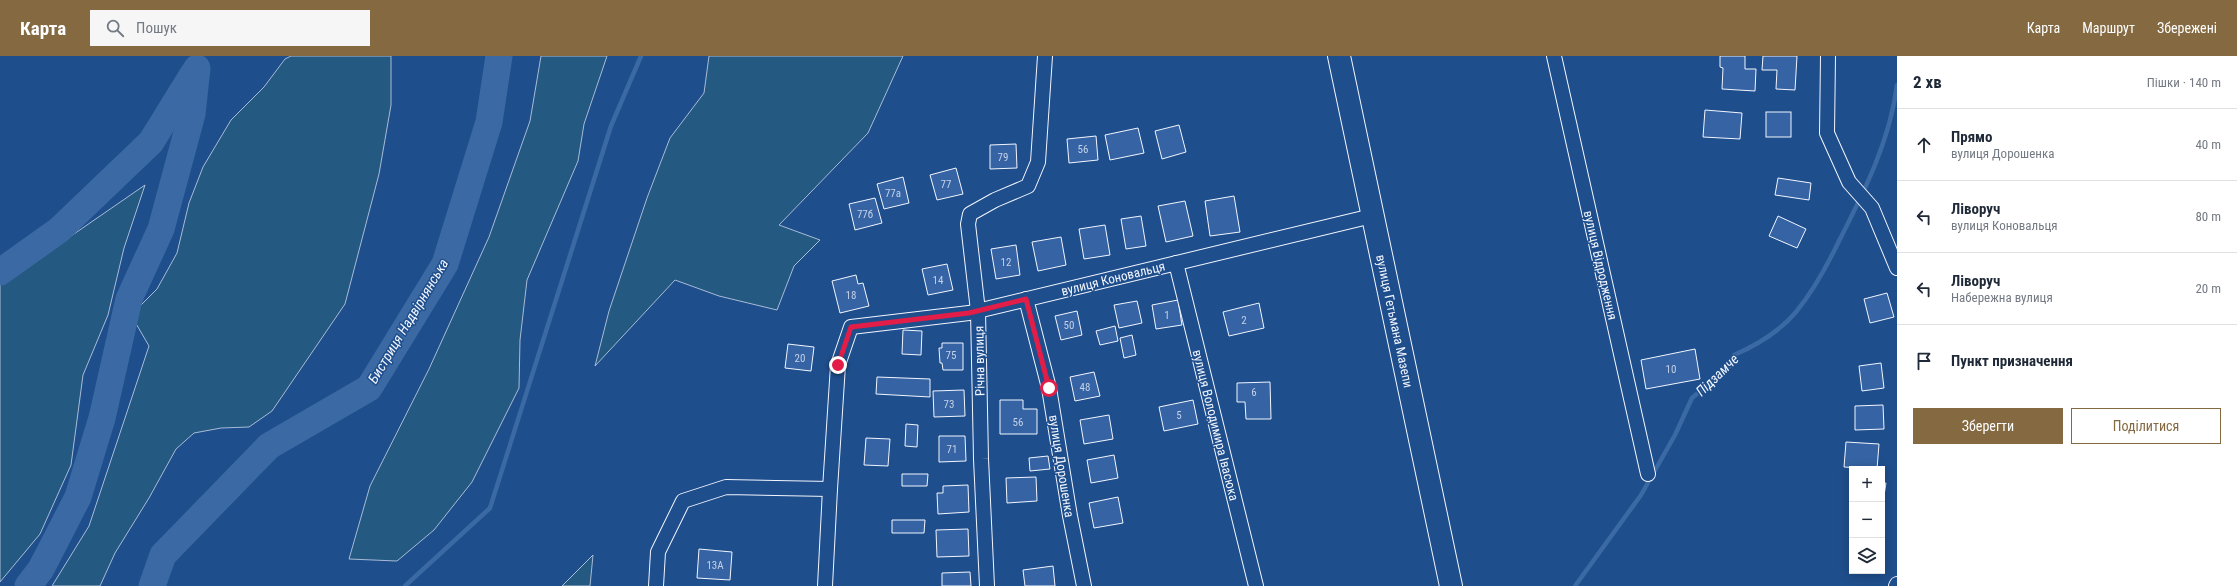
<!DOCTYPE html>
<html lang="uk">
<meta charset="utf-8">
<style>
:root{--surface:#fff;--page:#f6f6f7;--text:#1f2937;--muted:#747a83;--line:#e0e1e3;--accent:#846941}
body{margin:0;font-family:"Roboto Condensed",sans-serif;background:var(--page);color:var(--text)}
.controls{position:absolute;right:12px;bottom:12px;display:grid;overflow:hidden;border-radius:0px;box-shadow:0 2px 10px #0003}
.controls button{width:36px;height:36px;display:grid;place-items:center;padding:0;border:0;border-bottom:1px solid var(--line);background:var(--surface);color:var(--text);font:20px sans-serif}
.stop{position:absolute;width:12px;height:12px;margin:-9px;border:3px solid #e11d48;border-radius:50%;background:#fff}
.stop.end{background:#e11d48;border-color:#fff;box-shadow:0 1px 4px #0008}
.list{margin:0;padding:0;list-style:none}
h2{display:flex;justify-content:space-between;align-items:center;height:52px;margin:0;padding:0 16px;font-size:17px}
h2 small{font-size:13px;font-weight:400;color:var(--muted)}
.list li{display:grid;grid-template-columns:26px 1fr auto;gap:12px;align-items:center;box-sizing:border-box;height:72px;padding:0 16px;border-top:1px solid var(--line)}
.list b{display:block;font-size:15px;white-space:nowrap}
.list p{margin:0;font-size:13px;white-space:nowrap;color:var(--muted)}
.list em{font-size:13px;font-style:normal;color:var(--muted)}
.actions{display:flex;gap:8px;padding:12px 16px}
.actions a{flex:1;padding:9px 0;border:1px solid var(--accent);border-radius:0px;text-align:center;font-size:14px;color:var(--accent)}
.actions .main{background:var(--accent);color:#fff}
.icon{flex:none;width:22px;height:22px;fill:none;stroke:currentColor;stroke-width:2;stroke-linecap:round;stroke-linejoin:round}
.map{position:relative;flex:none;width:1897px;height:530px;overflow:hidden}
header{display:flex;align-items:center;gap:24px;box-sizing:border-box;height:56px;padding:0 20px;background:var(--accent);color:#fff}
header strong{font-size:19px}
nav{display:flex;gap:22px;margin-inline-start:auto;font-size:14px}
.search{width:280px;height:36px;background:var(--page);display:flex;align-items:center;gap:10px;box-sizing:border-box;padding:0 14px;border-radius:0px;color:var(--muted);font-size:15px}
main{display:flex}
aside{flex:1;background:var(--surface)}
.map>svg:first-child{display:block}
.green{fill:#245a82;stroke:#a8bbd7}
.lines{fill:none;stroke-linecap:round;stroke-linejoin:round}
.stream{stroke:#3b69a3;stroke-width:4.5}
.river{stroke:#3b69a3;stroke-width:27}
.building{fill:#3563a3;stroke:#f2f6ff}
.street-casing{stroke:#f2f6ff;stroke-width:16}
.primary-casing{stroke:#f2f6ff;stroke-width:24}
.street{stroke:#1f4e8c;stroke-width:14}
.primary{stroke:#1f4e8c;stroke-width:22}
.route{stroke:#e11d48;stroke-width:5}
.labels{text-anchor:middle;stroke-width:3;stroke-linejoin:round;paint-order:stroke}
.number-label{font-size:11px;fill:#c3d1e8}
.street-label{font-size:13px;fill:#f2f6ff;stroke:#1f4e8c}
.water-label{font-size:14px;font-style:italic;fill:#f2f6ff;stroke:#1f4e8c}
</style>
<header>
<strong>Карта</strong>
<div class="search"><svg class="icon" aria-label="search" viewBox="0 0 24 24"><circle cx="10" cy="10" r="6"/><path d="M15 15l6 6"/></svg>Пошук</div>
<nav><a>Карта</a><a>Маршрут</a><a>Збережені</a></nav>
</header>
<main>
<div class="map">
<svg width="1897" height="530" viewBox="0 0 1897 530">
<rect width="100%" height="100%" fill="#1f4e8c"/>
<g class="green">
<polygon points="291,0 391,0 391,49 379,118 345,248 272,355 249,371 221,372 194,377 176,393 149,442 115,497 100,530 52,530 89,470 149,290 131,259 157,233 177,197 189,147 203,111 231,64 264,31 285,3"/>
<polygon points="541,0 607,0 584,68 578,105 527,224 520,284 519,332 472,426 434,474 397,505 349,503 370,430 429,313 489,181 530,65"/>
<polygon points="709,0 903,0 868,77 779,169 820,184 794,210 777,254 719,240 675,224 595,310 609,255 647,142 670,82 704,37"/>
<polygon points="145,129 124,192 108,259 83,319 71,409 40,478 0,526 0,229"/>
<polygon points="593,499 590,530 562,530"/>
</g>
<g class="lines">
<g class="stream">
<polyline points="405,530 490,452 611,70 641,0"/>
<path d="M 1575,530 L 1641,439 L 1675,379 L 1692,342 L 1729,311 L 1734,299 C 1757,289 1780,275 1796,256 C 1814,234 1828,208 1840,183 C 1865,134 1890,84 1897,29"/>
</g>
<g class="river">
<polyline points="0,216 59,174 151,86 193,18"/>
<polyline points="28,530 41,513 78,441 102,362 129,243 161,173 192,58 197,12"/>
<polyline points="152,530 163,499 269,390 369,332 445,208 489,66 499,0"/>
</g>
</g>
<g class="building">
<polygon points="1720,0 1745,0 1745,13 1756,13 1755,35 1722,33 1723,12 1720,11"/>
<polygon points="1763,0 1797,0 1795,34 1776,33 1777,14 1762,14"/>
<polygon points="1705,54 1742,57 1740,83 1703,81"/>
<rect x="1766" y="56" width="25" height="25"/>
<polygon points="1179,69 1186,96 1162,103 1155,75"/>
<polygon points="1138,72 1144,97 1110,104 1105,79"/>
<polygon points="1096,80 1098,104 1069,107 1067,83"/>
<polygon points="1016,88 1017,112 990,113 990,89"/>
<polygon points="956,112 963,138 937,144 930,119"/>
<polygon points="903,121 909,147 884,153 877,128"/>
<polygon points="1778,122 1811,127 1809,144 1775,139"/>
<polygon points="1234,140 1240,176 1210,180 1205,145"/>
<polygon points="875,142 882,167 855,174 849,148"/>
<polygon points="1185,145 1193,180 1166,186 1158,150"/>
<polygon points="1141,160 1146,190 1126,193 1121,163"/>
<polygon points="1778,160 1806,173 1797,192 1769,180"/>
<polygon points="1105,169 1110,199 1084,203 1079,173"/>
<polygon points="1061,181 1066,209 1038,215 1032,186"/>
<polygon points="1016,189 1020,219 996,223 991,193"/>
<polygon points="947,208 953,234 928,239 922,213"/>
<polygon points="856,219 858,228 863,227 869,250 840,257 832,225"/>
<polygon points="1887,237 1894,261 1870,267 1864,243"/>
<polygon points="1178,244 1182,269 1156,273 1152,249"/>
<polygon points="1137,245 1142,267 1119,272 1114,249"/>
<polygon points="1259,247 1264,272 1229,280 1223,256"/>
<polygon points="1077,255 1082,279 1061,284 1055,260"/>
<polygon points="1115,270 1118,285 1100,289 1096,275"/>
<polygon points="903,274 922,275 921,299 902,298"/>
<polygon points="1132,279 1136,299 1124,302 1120,282"/>
<polygon points="942,287 963,287 963,314 943,314 942,307 940,307 939,292 942,292"/>
<polygon points="788,288 814,291 811,315 785,312"/>
<polygon points="1695,293 1700,323 1646,333 1641,304"/>
<polygon points="1881,307 1884,332 1862,335 1859,310"/>
<polygon points="1094,316 1100,340 1075,345 1070,321"/>
<polygon points="877,321 930,323 930,341 876,338"/>
<polygon points="1270,326 1271,363 1246,363 1245,346 1237,346 1237,327"/>
<polygon points="964,334 965,360 934,361 933,335"/>
<polygon points="1000,344 1023,344 1023,353 1037,353 1037,378 1000,378"/>
<polygon points="1193,344 1198,368 1164,375 1159,351"/>
<polygon points="1883,349 1884,373 1855,374 1855,350"/>
<polygon points="1109,359 1113,383 1084,388 1080,364"/>
<polygon points="906,368 918,369 917,391 905,390"/>
<polygon points="939,380 965,380 966,405 939,406"/>
<polygon points="866,382 890,383 888,410 864,409"/>
<polygon points="1846,386 1879,388 1877,413 1844,411"/>
<polygon points="1114,399 1118,422 1091,427 1087,404"/>
<polygon points="1048,400 1050,413 1030,415 1029,402"/>
<polygon points="902,418 928,418 927,430 902,430"/>
<polygon points="1036,421 1037,445 1007,447 1006,422"/>
<polygon points="1882,427 1886,427 1882,452"/>
<polygon points="968,429 969,456 938,458 937,437 943,437 943,430"/>
<polygon points="1118,441 1123,467 1094,472 1089,447"/>
<polygon points="892,464 925,464 924,477 892,477"/>
<polygon points="968,473 969,500 937,501 936,474"/>
<polygon points="699,493 732,496 730,524 697,522"/>
<polygon points="1053,510 1055,530 1025,530 1023,514"/>
<polygon points="970,516 971,530 942,530 942,517"/>
</g>
<g class="lines">
<g class="street-casing">
<g id="street">
<polyline points="1554,0 1648,418"/>
<polyline points="1828,0 1827,77 1849,126 1872,152 1897,212"/>
<polyline points="1176,207 1256,530"/>
<polyline points="1026,243 1049,332 1070,460 1084,530"/>
<polyline points="656,530 658,496 683,445 726,431 830,433 838,309 851,271 969,257 1372,160"/>
<polyline points="825,530 830,433"/>
<polyline points="987,530 981,403 978,255 968,168 970,158 995,144 1028,130 1038,106 1045,0"/>
<polyline points="1896,530 1897,528"/>
</g>
</g>
<g class="primary-casing">
<polyline id="primary" points="1339,0 1451,530"/>
</g>
<use href="#street" class="street"/>
<use href="#primary" class="primary"/>
</g>
<g class="lines">
<polyline class="route" points="838,309 851,271 969,257 1026,243 1049,332"/>
</g>
<g class="labels">
<g class="number-label">
<text x="1083" y="97">56</text>
<text x="1003" y="105">79</text>
<text x="946" y="132">77</text>
<text x="893" y="141">77а</text>
<text x="865" y="162">77б</text>
<text x="1006" y="210">12</text>
<text x="938" y="228">14</text>
<text x="851" y="243">18</text>
<text x="1167" y="263">1</text>
<text x="1244" y="268">2</text>
<text x="1069" y="273">50</text>
<text x="951" y="303">75</text>
<text x="800" y="306">20</text>
<text x="1671" y="317">10</text>
<text x="1085" y="335">48</text>
<text x="1254" y="340">6</text>
<text x="949" y="352">73</text>
<text x="1179" y="363">5</text>
<text x="1018" y="370">56</text>
<text x="952" y="397">71</text>
<text x="715" y="513">13А</text>
</g>
<g class="street-label">
<text transform="translate(1601 209) rotate(77)" y="5">вулиця Відродження</text>
<text transform="translate(1113 222) rotate(-14)" y="5">вулиця Коновальця</text>
<text transform="translate(1395 265) rotate(78)" y="5">вулиця Гетьмана Мазепи</text>
<text transform="translate(979 305) rotate(-91)" y="5">Річна вулиця</text>
<text transform="translate(1216 369) rotate(76)" y="5">вулиця Володимира Івасюка</text>
<text transform="translate(1062 410) rotate(81)" y="5">вулиця Дорошенка</text>
</g>
<g class="water-label">
<text transform="translate(408 265) rotate(-59)" y="5">Бистриця Надвірнянська</text>
<text transform="translate(1717 319) rotate(-44)" y="5">Підзамче</text>
</g>
</g>
</svg>
<div class="controls">
<button>+</button>
<button>−</button>
<button><svg class="icon" aria-label="layers" viewBox="0 0 24 24"><path d="M12 4l9 5-9 5-9-5zM3 14l9 5 9-5"/></svg></button>
</div>
<div class="stop" style="left:1049px;top:332px"></div>
<div class="stop end" style="left:838px;top:309px"></div>
</div>
<aside>
<h2>2 хв<small>Пішки · 140 m</small></h2>
<ul class="list">
<li><svg class="icon" aria-label="ahead" viewBox="0 0 24 24"><path d="M12 20V5M6 11l6-6 6 6"/></svg><div><b>Прямо</b><p>вулиця Дорошенка</p></div><em>40 m</em></li>
<li><svg class="icon" aria-label="left" viewBox="0 0 24 24"><path d="M17 20v-9H6M10 6l-5 5 5 5"/></svg><div><b>Ліворуч</b><p>вулиця Коновальця</p></div><em>80 m</em></li>
<li><svg class="icon" aria-label="left" viewBox="0 0 24 24"><path d="M17 20v-9H6M10 6l-5 5 5 5"/></svg><div><b>Ліворуч</b><p>Набережна вулиця</p></div><em>20 m</em></li>
<li><svg class="icon" aria-label="arrive" viewBox="0 0 24 24"><path d="M6 21V4h12l-3 4 3 4H6"/></svg><div><b>Пункт призначення</b></div></li>
</ul>
<div class="actions"><a class="main">Зберегти</a><a>Поділитися</a></div>
</aside>
</main>
